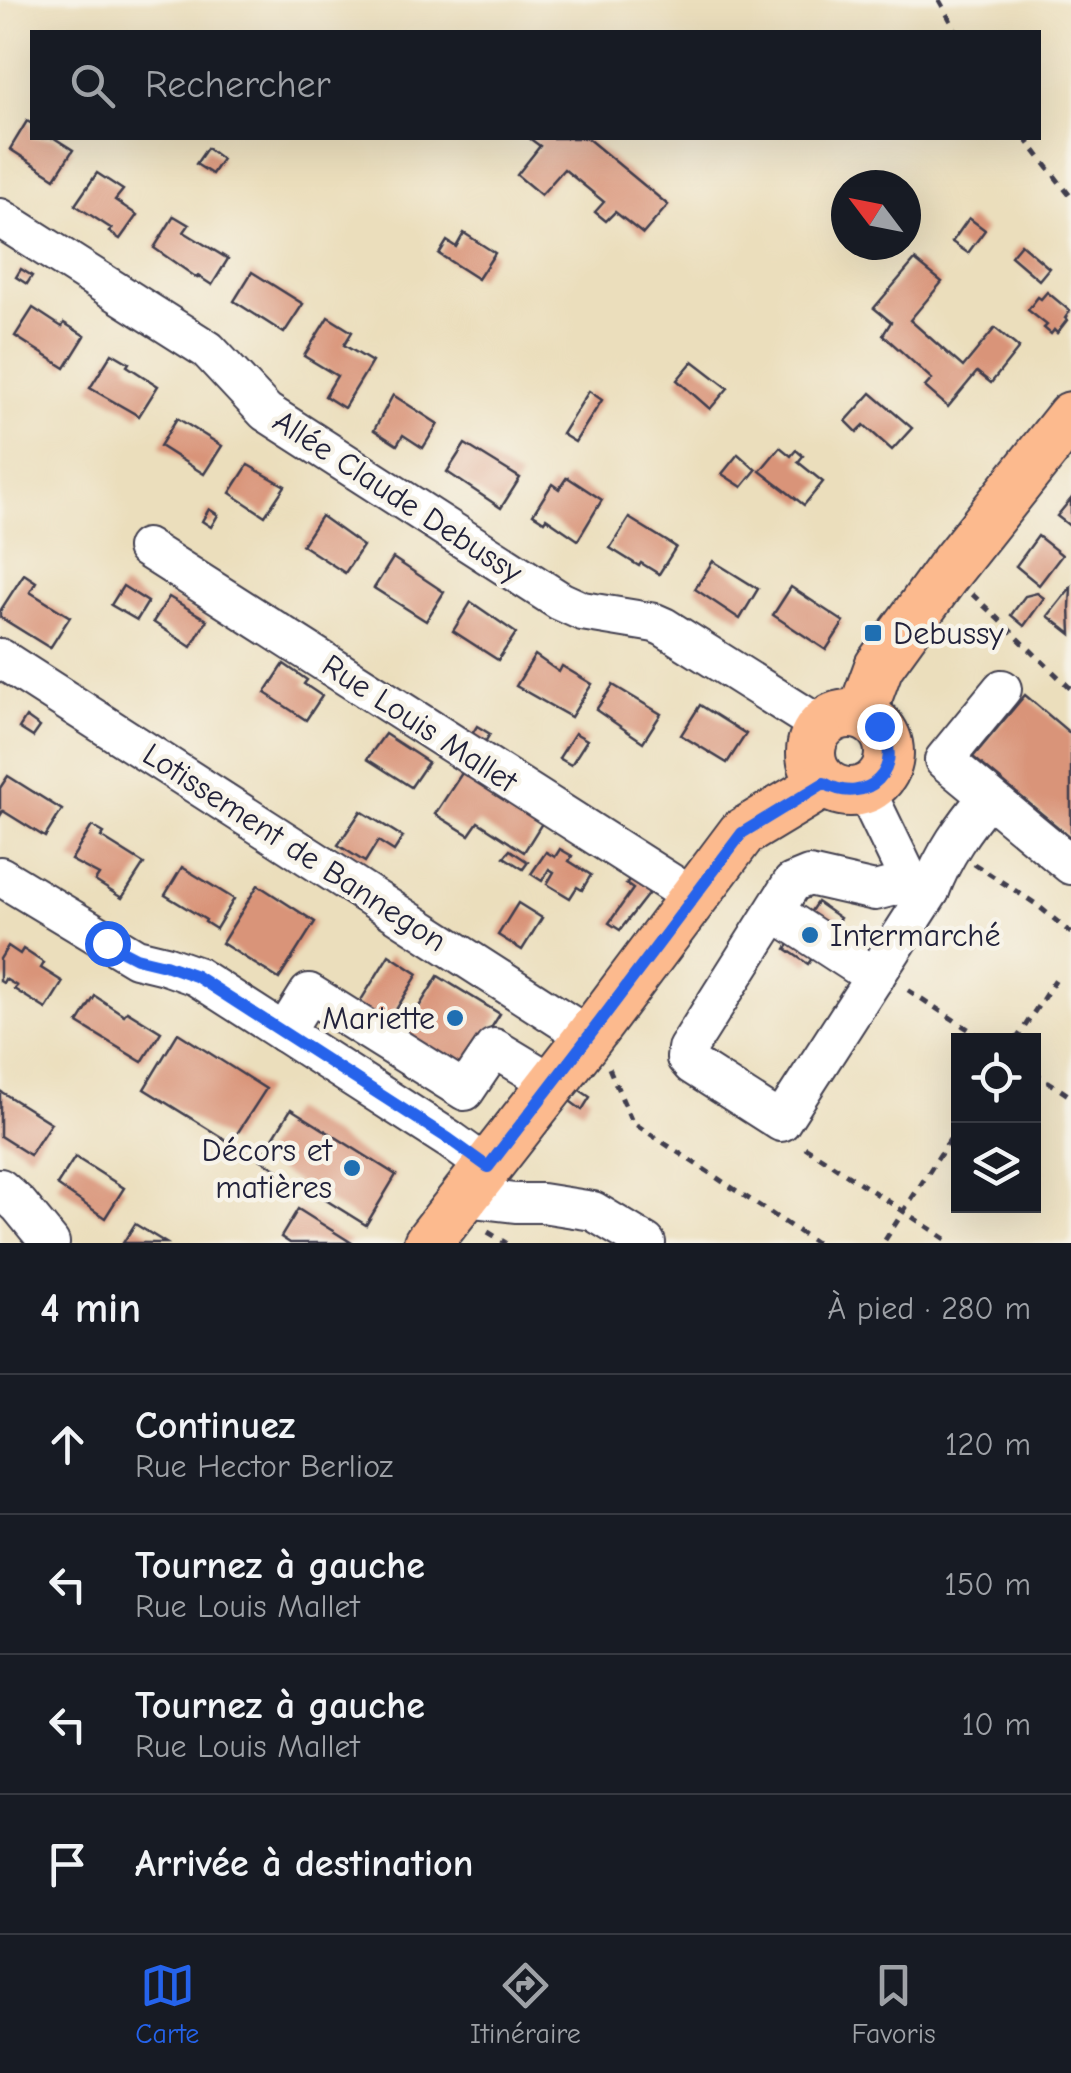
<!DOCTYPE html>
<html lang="fr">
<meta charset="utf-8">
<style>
:root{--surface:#171b24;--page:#20242c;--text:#f1f3f6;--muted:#9ea1a6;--line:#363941;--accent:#2563eb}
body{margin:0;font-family:"Comic Neue",sans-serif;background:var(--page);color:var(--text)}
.controls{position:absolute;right:30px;bottom:30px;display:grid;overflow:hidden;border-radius:0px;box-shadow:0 10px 40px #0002}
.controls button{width:90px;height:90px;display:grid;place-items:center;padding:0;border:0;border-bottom:2px solid var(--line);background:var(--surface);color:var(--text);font:50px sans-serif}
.compass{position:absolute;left:831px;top:170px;width:90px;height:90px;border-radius:50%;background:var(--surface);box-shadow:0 10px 40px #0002;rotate:302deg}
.stop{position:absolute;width:30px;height:30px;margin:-22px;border:8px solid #2563eb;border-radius:50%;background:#fff}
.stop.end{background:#2563eb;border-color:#fff;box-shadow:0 2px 10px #0008}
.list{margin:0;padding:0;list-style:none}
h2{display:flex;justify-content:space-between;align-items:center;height:130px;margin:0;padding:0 40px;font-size:42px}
h2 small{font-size:32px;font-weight:400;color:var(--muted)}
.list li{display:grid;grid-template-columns:65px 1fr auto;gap:30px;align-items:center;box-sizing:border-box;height:140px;padding:0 40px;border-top:2px solid var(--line)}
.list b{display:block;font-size:38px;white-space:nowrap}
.list p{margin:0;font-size:32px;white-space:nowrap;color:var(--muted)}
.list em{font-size:32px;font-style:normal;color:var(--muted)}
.icon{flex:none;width:55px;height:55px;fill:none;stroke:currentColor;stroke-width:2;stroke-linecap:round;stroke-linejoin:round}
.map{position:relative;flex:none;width:1071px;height:1243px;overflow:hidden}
.search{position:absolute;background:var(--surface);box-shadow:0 10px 40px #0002;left:30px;right:30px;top:30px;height:110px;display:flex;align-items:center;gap:25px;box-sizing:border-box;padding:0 35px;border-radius:0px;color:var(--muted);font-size:38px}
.sheet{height:690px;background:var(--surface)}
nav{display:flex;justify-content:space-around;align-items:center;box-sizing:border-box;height:140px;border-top:2px solid var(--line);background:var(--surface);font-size:28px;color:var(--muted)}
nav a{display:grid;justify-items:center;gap:5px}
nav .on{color:var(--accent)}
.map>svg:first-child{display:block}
.building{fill:#d99479}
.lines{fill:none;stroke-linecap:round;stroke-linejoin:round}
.minor-casing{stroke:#403e4e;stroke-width:42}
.major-casing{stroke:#403e4e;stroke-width:52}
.path{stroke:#403e4e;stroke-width:5;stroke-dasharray:8 8;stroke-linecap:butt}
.minor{stroke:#fff;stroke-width:38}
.major{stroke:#fcba8e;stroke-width:48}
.route{stroke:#2563eb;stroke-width:12}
.poi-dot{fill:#1f6fb2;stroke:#f7f3e8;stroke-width:4}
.labels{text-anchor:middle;stroke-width:9;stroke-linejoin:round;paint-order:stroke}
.street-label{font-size:32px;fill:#22223b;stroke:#f7f3e8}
.poi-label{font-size:32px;fill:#22223b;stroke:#f7f3e8;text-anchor:start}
</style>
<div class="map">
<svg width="1071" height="1243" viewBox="0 0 1071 1243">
<rect width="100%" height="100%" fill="#f7f3e8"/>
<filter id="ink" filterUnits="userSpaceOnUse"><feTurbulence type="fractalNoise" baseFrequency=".01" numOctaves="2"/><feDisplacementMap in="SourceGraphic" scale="20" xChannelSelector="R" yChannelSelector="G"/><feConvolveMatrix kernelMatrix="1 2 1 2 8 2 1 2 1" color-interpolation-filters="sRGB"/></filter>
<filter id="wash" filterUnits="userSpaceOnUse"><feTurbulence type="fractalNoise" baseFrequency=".0048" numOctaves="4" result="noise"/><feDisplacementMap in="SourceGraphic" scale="40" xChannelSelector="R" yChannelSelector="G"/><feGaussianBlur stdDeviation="2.25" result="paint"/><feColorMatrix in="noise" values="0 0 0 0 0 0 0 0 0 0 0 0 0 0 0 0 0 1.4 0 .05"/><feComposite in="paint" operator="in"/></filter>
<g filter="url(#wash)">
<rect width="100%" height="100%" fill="#ebdebc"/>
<g id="blocks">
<g class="building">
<polygon points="27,121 32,124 32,138 54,138 73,150 55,178 10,149"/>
<polygon points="529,138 587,138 668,205 643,234 615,212 606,221 595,212 604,202 564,169 541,195 517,175 540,146"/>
<polygon points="207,148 222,159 212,174 196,164"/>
<polygon points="97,173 123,190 115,200 137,215 120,239 109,232 112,229 75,205"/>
<polygon points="174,216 189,225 184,232 228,259 212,285 198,276 197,278 154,248"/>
<polygon points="969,218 985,230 968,253 952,242"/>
<polygon points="464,233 495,253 478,279 439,254 447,241 456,247"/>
<polygon points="1021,244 1049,268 1039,280 1011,256"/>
<polygon points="915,260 942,282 910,320 963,367 995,328 1019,348 991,383 977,372 948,407 925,387 932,379 883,335 891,322 874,308"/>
<polygon points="21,269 32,276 27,284 16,277"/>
<polygon points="252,272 303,304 284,333 234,301"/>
<polygon points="1047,292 1070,311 1065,318 1067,320 1057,333 1054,330 1051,334 1044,328 1047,325 1028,310 1038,297 1041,299"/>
<polygon points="33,308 62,327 64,323 85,336 65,368 15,336"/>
<polygon points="328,317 352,332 344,345 372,362 344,408 325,396 337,376 304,356"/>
<polygon points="112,353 129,363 127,366 158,386 139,416 90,388"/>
<polygon points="693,361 728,388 710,409 677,380"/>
<polygon points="589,391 602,400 575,442 562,434"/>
<polygon points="871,393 912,428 892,450 864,425 857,432 846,421"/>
<polygon points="393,395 438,424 423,448 403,435 397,445 374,430"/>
<polygon points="177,418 222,446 204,474 160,446"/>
<polygon points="465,444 520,478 501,508 447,472"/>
<polygon points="780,447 791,456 796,450 803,456 798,462 823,482 804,505 760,471"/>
<polygon points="738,454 756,470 742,487 722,474"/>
<polygon points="248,465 285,486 265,516 230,493"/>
<polygon points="567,477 602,500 578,540 546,518 544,521 533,514 552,484 559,489"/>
<polygon points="1071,499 1071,527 1057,516"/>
<polygon points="209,509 218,515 211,527 202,521"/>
<polygon points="321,516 363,546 345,573 302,545"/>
<polygon points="629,518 676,547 659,574 641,563 639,566 610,548"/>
<polygon points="1038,536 1062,555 1039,585 1016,566"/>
<polygon points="393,558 444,592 426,621 374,588"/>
<polygon points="713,561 758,589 740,619 695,589"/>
<polygon points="24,574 36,582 30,592 70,617 50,648 0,617 0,611"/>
<polygon points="123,586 148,602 137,620 111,605"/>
<polygon points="791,587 844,622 826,650 773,615"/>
<polygon points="1071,587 1070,607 1071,634 1048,616"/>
<polygon points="1037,593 1044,598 1024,626 1011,615 1025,596"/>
<polygon points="169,597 207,620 191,647 153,622"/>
<polygon points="471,602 516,633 498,660 453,631"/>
<polygon points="535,655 559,672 562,666 592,684 571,717 516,686"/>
<polygon points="284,664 307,680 304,684 322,696 306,720 265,693"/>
<polygon points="613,685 661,714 643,742 596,710"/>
<polygon points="1025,695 1071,734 1071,838 973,757"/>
<polygon points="700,705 746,734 727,763 681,735"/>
<polygon points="26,717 40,727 33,737 19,728"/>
<polygon points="477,726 490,734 479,752 466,744"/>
<polygon points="575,733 587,740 571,765 559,758"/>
<polygon points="385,734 428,762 411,787 367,759"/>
<polygon points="464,770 544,820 524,852 478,822 469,835 435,814"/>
<polygon points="8,776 62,810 45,837 3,811 0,816 0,788"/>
<polygon points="361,811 403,837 394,851 378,841 365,862 338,845"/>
<polygon points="92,826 104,833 101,837 144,864 122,898 95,881 99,875 71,860"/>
<polygon points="560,849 572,856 569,861 591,875 582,890 577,887 570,898 547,884 554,872 549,869 542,881 531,874 546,852 555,857"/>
<polygon points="510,850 528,862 523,869 504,857"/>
<polygon points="182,867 234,899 216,929 205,922 206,920 165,895"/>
<polygon points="635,871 656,884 620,930 609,923 633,889 626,884"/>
<polygon points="258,885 315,922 279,979 222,943"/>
<polygon points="817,902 840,918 808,964 786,949"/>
<polygon points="518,903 542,918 522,950 498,935"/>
<polygon points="8,946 20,954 23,949 44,963 41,968 63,982 46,1009 14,989 17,986 5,979 3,983 0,981 0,959"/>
<polygon points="389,955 418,974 394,1013 409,1023 438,976 500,1014 461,1076 353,1013"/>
<polygon points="95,996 124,1015 127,1011 161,1032 142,1062 78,1023"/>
<polygon points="178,1033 266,1089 231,1143 144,1089"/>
<polygon points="575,1087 590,1097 582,1110 567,1099"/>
<polygon points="0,1091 51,1123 30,1155 0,1136"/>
<polygon points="291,1109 396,1175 366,1225 260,1159"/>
<polygon points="75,1157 124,1188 105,1218 57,1185"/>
<polygon points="298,1209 352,1243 290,1243 281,1237"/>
<polygon points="135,1224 166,1243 123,1243"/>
</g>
</g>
</g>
<g filter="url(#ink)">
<use href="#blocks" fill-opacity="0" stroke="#403e4e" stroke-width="2.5"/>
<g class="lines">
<g class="minor-casing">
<g id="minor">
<polyline points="0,218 208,350 266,412 560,601 582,611 655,623 664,627 821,726"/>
<polyline points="146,548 694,898"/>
<polyline points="0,658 589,1037"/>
<polyline points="1002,689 944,760 1071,865"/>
<polyline points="865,789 910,882 930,891"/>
<polyline points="0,876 136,958 165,965 196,976 449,1139 488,1167"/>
<path d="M 910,882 L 875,891 L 809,876 L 792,883 L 687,1049 L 686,1058 L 692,1065 L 781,1122 L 930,891 C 943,855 964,826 988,797"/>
<polyline points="775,912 875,977"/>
<polyline points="284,1033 309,993 465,1091 494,1048 552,1083"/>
<polyline points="0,1188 19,1205 50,1243"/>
<polyline points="464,1197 515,1203 542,1203 593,1211 646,1243"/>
</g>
</g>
<g class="major-casing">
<g id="major">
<circle cx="850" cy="753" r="39"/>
<polyline points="861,715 879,666 948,571 1071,416"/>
<polyline points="428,1243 589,1037 742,833 825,783"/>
</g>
</g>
<g class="path">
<polyline points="939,0 957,32"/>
<polyline points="1025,138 1071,197"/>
<polyline points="972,594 1071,689"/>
<polyline points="974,864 1036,904 1071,933"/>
<polyline points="908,990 985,1040"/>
<polyline points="1016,1040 1059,974"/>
<polyline points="609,1068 632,1122 816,1243"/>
<polyline points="1034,1072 1071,1097"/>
<polyline points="805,1147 952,1243"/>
<polyline points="488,1232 506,1243"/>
<polyline points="885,1240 958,1127"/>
</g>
<use href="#minor" class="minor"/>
<use href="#major" class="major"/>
</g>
</g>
<g class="lines" filter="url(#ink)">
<path class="route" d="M 107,943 L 136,958 L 165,965 L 196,976 L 449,1139 L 488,1167 L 589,1036 L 742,833 L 824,783 C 867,808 908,767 879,726"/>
</g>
<g class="poi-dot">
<rect x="863" y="623" width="20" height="20" rx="5"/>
<circle cx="810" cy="935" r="10"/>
<circle cx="455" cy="1018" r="10"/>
<circle cx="352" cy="1168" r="10"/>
</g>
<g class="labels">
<g class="street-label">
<text transform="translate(398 496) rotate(33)" y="11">Allée Claude Debussy</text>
<text transform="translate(420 723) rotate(33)" y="11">Rue Louis Mallet</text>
<text transform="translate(295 847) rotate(33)" y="11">Lotissement de Bannegon</text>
</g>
<g class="poi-label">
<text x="893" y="644">Debussy</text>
<text x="830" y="946">Intermarché</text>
<text x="435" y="1029" text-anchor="end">Mariette</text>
<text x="332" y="1161" text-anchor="end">Décors et<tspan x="332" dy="37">matières</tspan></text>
</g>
</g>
</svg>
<div class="controls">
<button><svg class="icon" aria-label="locate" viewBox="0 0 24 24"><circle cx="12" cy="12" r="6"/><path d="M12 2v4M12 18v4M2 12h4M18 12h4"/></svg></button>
<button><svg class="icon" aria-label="layers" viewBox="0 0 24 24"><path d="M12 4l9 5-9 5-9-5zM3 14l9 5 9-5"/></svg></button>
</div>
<svg class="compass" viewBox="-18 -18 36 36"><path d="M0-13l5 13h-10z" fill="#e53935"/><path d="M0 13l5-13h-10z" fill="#9ea1a6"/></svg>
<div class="stop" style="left:107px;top:943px"></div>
<div class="stop end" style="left:879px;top:726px"></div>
<div class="search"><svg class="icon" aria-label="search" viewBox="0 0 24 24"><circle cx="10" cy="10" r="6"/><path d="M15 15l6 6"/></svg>Rechercher</div>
</div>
<section class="sheet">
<h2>4 min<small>À pied · 280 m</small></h2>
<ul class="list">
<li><svg class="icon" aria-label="ahead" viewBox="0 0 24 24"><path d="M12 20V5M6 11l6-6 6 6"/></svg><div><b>Continuez</b><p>Rue Hector Berlioz</p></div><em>120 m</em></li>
<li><svg class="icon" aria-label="left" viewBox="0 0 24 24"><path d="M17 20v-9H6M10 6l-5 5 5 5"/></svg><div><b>Tournez à gauche</b><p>Rue Louis Mallet</p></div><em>150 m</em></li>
<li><svg class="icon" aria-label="left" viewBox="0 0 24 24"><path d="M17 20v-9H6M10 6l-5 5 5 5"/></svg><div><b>Tournez à gauche</b><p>Rue Louis Mallet</p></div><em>10 m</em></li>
<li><svg class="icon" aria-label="arrive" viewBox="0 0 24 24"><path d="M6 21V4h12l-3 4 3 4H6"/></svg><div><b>Arrivée à destination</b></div></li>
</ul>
</section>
<nav>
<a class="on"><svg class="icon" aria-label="map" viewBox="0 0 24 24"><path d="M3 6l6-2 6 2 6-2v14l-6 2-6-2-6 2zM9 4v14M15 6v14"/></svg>Carte</a>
<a><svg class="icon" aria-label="directions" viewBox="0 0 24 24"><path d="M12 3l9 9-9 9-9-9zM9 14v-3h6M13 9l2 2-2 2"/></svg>Itinéraire</a>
<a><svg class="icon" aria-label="saved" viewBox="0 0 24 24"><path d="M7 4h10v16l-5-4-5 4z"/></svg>Favoris</a>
</nav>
